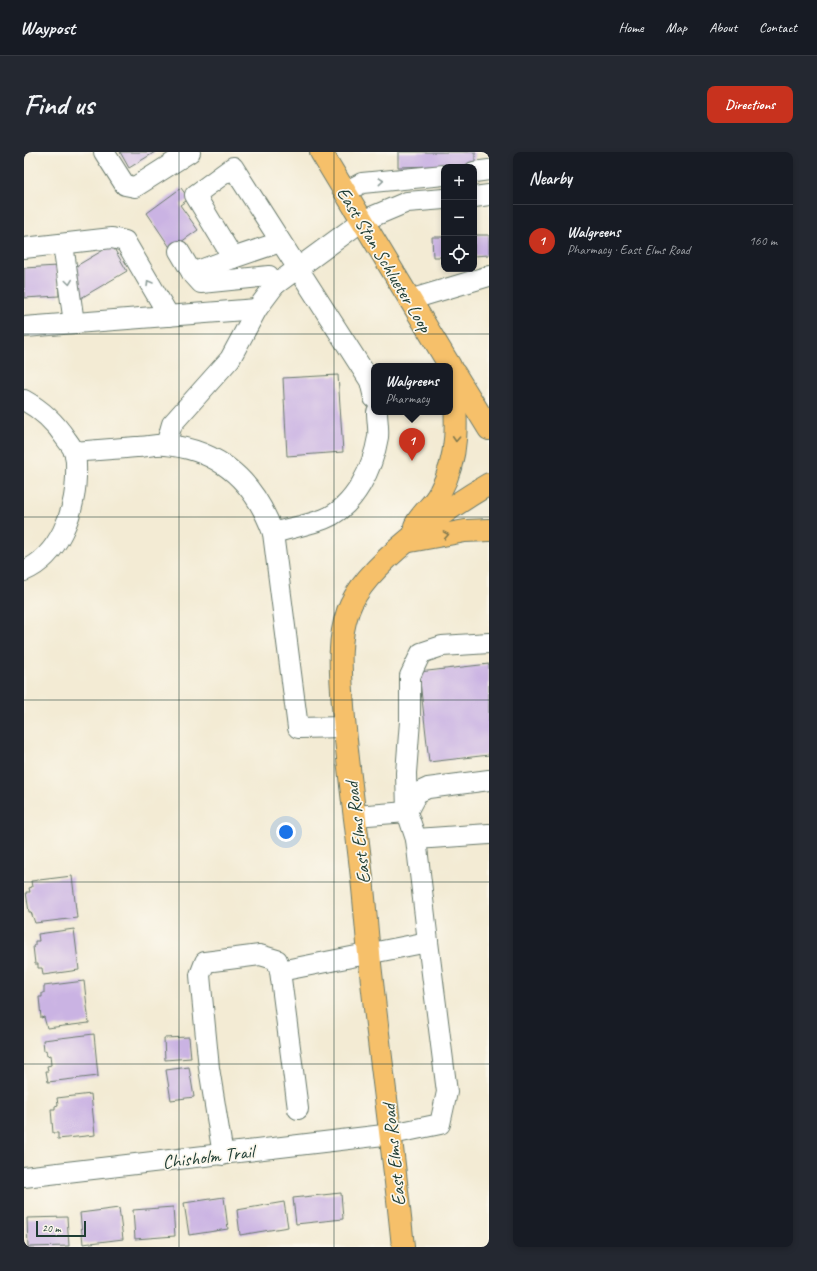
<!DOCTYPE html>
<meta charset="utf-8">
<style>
:root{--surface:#171b24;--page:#242831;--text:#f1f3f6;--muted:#9ea1a6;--line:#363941;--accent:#c8321e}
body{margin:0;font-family:Caveat,sans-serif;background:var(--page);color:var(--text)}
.controls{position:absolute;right:12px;top:12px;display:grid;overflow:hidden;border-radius:8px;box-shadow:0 2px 6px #0003}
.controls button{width:36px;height:36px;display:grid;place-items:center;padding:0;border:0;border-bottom:1px solid var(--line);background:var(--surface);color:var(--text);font:20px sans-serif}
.scale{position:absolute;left:12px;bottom:10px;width:50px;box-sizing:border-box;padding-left:4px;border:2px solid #1f3d34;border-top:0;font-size:11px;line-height:14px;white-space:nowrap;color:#1f3d34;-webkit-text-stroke:3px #fbf7ec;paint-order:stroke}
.you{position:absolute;left:262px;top:680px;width:14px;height:14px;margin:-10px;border:3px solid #fff;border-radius:50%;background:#1a73e8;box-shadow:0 0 0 6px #1a73e833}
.badge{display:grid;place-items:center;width:26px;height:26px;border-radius:50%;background:var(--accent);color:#fff;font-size:13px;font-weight:700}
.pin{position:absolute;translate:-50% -33px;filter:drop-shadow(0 1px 2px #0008)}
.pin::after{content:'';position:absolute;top:21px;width:14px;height:12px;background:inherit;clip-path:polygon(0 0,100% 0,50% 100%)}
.popup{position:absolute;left:347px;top:211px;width:82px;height:52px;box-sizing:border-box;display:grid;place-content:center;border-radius:8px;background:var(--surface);filter:drop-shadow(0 1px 3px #0005);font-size:13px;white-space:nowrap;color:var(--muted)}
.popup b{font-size:15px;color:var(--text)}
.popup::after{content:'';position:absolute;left:50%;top:100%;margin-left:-8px;border:8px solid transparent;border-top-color:var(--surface)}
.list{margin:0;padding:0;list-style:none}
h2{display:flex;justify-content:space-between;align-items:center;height:52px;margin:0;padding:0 16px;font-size:17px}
h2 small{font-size:13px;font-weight:400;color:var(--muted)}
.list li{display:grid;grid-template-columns:26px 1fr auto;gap:12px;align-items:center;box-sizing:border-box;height:72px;padding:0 16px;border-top:1px solid var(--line)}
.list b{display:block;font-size:15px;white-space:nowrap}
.list p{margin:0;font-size:13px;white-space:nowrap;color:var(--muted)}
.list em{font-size:13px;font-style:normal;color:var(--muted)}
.icon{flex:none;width:22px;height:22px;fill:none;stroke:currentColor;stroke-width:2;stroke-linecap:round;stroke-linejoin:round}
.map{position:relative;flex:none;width:465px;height:1095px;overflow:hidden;border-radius:8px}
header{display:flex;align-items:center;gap:24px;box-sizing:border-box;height:56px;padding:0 20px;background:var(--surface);border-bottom:1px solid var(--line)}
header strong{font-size:19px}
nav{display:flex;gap:22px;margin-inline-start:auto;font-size:14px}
.intro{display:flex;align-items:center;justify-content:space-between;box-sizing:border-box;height:96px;padding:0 24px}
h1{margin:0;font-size:28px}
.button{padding:10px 18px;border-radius:8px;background:var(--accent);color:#fff;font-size:14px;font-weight:700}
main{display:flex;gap:24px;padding:0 24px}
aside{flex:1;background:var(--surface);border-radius:8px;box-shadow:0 2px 6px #0003}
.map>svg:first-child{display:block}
.building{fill:#cab3e3}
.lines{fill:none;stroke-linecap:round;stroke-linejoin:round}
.minor-casing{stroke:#697a6c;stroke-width:22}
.major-casing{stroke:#697a6c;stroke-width:24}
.minor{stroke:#fff;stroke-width:20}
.major{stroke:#f6c06b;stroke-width:22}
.oneway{stroke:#8f9e9a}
.oneway2{stroke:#80784d}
.grid{fill:none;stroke:#1f3d34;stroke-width:1;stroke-opacity:0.55}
.labels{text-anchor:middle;stroke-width:3.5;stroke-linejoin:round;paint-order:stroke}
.street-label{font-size:19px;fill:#1f3d34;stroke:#fbf7ec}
</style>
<header>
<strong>Waypost</strong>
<nav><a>Home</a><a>Map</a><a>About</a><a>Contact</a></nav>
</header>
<div class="intro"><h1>Find us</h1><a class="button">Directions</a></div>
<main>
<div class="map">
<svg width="465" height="1095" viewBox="0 0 465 1095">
<rect width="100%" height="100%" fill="#fbf7ec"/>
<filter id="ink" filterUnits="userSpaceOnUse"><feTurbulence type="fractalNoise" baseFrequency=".025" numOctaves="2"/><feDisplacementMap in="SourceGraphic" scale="8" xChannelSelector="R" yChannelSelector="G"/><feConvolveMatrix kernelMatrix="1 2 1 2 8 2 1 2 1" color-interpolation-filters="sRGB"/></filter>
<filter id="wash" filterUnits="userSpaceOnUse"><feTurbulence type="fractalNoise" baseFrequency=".012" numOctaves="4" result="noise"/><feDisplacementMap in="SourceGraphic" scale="16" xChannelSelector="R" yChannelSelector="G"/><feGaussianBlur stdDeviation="0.9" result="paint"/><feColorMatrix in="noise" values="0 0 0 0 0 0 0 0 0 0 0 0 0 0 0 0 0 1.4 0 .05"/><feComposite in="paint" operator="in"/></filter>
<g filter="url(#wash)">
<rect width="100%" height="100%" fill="#f3ebd4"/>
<g id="blocks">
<g class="building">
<polygon points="96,0 131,0 105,16"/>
<polygon points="374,0 451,0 451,13 374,15"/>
<polygon points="157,36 165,47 156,53 174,78 147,97 123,61"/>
<polygon points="450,83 465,83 465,103 450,104"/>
<polygon points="408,85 420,85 420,105 409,105"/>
<polygon points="88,93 103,119 57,146 42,120"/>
<polygon points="33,114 35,144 0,146 0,116"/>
<polygon points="314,223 319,300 263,304 259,226"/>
<polygon points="465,512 465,603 405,610 395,520"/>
<polygon points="48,724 53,766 11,771 7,760 5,760 2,740 6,740 5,736 8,735 7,729"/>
<polygon points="50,777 55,818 19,823 18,816 14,816 14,812 11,812 9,794 11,793 11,789 15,789 14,782"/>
<polygon points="60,829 65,871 23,876 20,865 17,866 15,845 18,845 18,841 20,841 20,834"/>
<polygon points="70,882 74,924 24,930 22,919 24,919 23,914 27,913 26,903 23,904 22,898 20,899 19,888"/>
<polygon points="165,885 167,906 141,908 140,886"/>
<polygon points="165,915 170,945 147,948 142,918"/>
<polygon points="67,942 71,983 34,987 34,981 29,981 27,957 31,957 31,954 34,953 33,946"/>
<polygon points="317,1041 319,1067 272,1072 269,1046"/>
<polygon points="200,1045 204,1077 165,1083 160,1051"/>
<polygon points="260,1050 264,1075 216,1083 213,1058"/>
<polygon points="149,1055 151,1084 111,1087 109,1058"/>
<polygon points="95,1056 99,1087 59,1092 56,1061"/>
<polygon points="43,1065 45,1094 4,1095 3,1066"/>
</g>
</g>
</g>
<g filter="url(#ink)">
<use href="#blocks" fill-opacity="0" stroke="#697a6c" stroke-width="1"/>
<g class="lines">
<g class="minor-casing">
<g id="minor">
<polyline points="80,0 101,33 111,35 166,0"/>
<polyline points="450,20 465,18"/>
<polyline points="321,40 338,31 420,23"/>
<polyline points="450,45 465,43"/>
<polyline points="39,92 50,171"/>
<polyline points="0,96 88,86 101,89 145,164"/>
<polyline points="155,99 168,121 209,106 171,43 209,15 346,229 350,246"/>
<polyline points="209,106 256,90"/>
<polyline points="168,121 177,131 245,124 251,133"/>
<polyline points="385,148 465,124"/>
<polyline points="0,175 233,157"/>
<path d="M 0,248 C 18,258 31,270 42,287 C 45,291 49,296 50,300 C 53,307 52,317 52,325 C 51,360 35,404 0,419"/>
<polyline points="142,293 148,272 206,207 233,157 251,133 338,69 383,50 420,47"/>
<path d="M 50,300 C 71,298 91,297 112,295 C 122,295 133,292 142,293 C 197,298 231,331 249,381 L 274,576 L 321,575"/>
<path d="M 249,381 C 266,376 284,373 300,367 C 331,355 349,315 354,285 C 355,277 353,268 353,260"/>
<polyline points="331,664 383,660 393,641 404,636 465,628"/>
<polyline points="392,687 465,682"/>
<polyline points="256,819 274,957"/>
<polyline points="199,1003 185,916 177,834 176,823 181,810 236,803 253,808 256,819 404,790 392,687 383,660 382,621 386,569 386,524 397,501 418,494 465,491"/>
<polyline points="0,1025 368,982 416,972 423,940 404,790"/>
</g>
</g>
<g class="major-casing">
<g id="major">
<polyline points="297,0 426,214"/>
<polyline points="431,222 465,277"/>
<path d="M 391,374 C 397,361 410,353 416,340 C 437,302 432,261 429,220"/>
<polyline points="386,389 441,379 465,378"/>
<path d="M 379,1095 C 370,1003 357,912 347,821 C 343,786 341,751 337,717 C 331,663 323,609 319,554 C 317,522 313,491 324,459 C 340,413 424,356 465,332"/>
</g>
</g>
<use href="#minor" class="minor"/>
<use href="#major" class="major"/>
</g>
<defs><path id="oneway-chevron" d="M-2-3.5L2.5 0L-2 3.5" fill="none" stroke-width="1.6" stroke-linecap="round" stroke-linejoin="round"/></defs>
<g class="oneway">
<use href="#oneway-chevron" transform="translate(357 29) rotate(-5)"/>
<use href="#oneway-chevron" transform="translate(45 130) rotate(82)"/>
<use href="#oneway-chevron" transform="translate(125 131) rotate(-121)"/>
</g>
<g class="oneway2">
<use href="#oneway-chevron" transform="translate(432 287) rotate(93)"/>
<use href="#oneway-chevron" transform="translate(422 383) rotate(-10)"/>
</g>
</g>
<path class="grid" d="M 155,0 L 155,1095M 310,0 L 310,1095M 0,182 L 465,182M 0,365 L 465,365M 0,548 L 465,548M 0,730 L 465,730M 0,912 L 465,912"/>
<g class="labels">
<g class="street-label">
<text transform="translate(361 107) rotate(59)" y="7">East Stan Schlueter Loop</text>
<text transform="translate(333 681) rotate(-97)" y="7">East Elms Road</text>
<text transform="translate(369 1003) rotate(-96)" y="7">East Elms Road</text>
<text transform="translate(184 1004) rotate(-7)" y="7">Chisholm Trail</text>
</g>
</g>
</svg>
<div class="controls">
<button>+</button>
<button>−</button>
<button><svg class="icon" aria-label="locate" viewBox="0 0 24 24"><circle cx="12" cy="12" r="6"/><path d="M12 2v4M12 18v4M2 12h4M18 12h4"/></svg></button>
</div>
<div class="scale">20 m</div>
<div class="you"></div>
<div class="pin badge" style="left:388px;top:309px">1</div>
<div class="popup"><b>Walgreens</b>Pharmacy</div>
</div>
<aside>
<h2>Nearby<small></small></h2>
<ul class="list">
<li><span class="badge">1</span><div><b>Walgreens</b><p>Pharmacy · East Elms Road</p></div><em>160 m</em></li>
</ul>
</aside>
</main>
